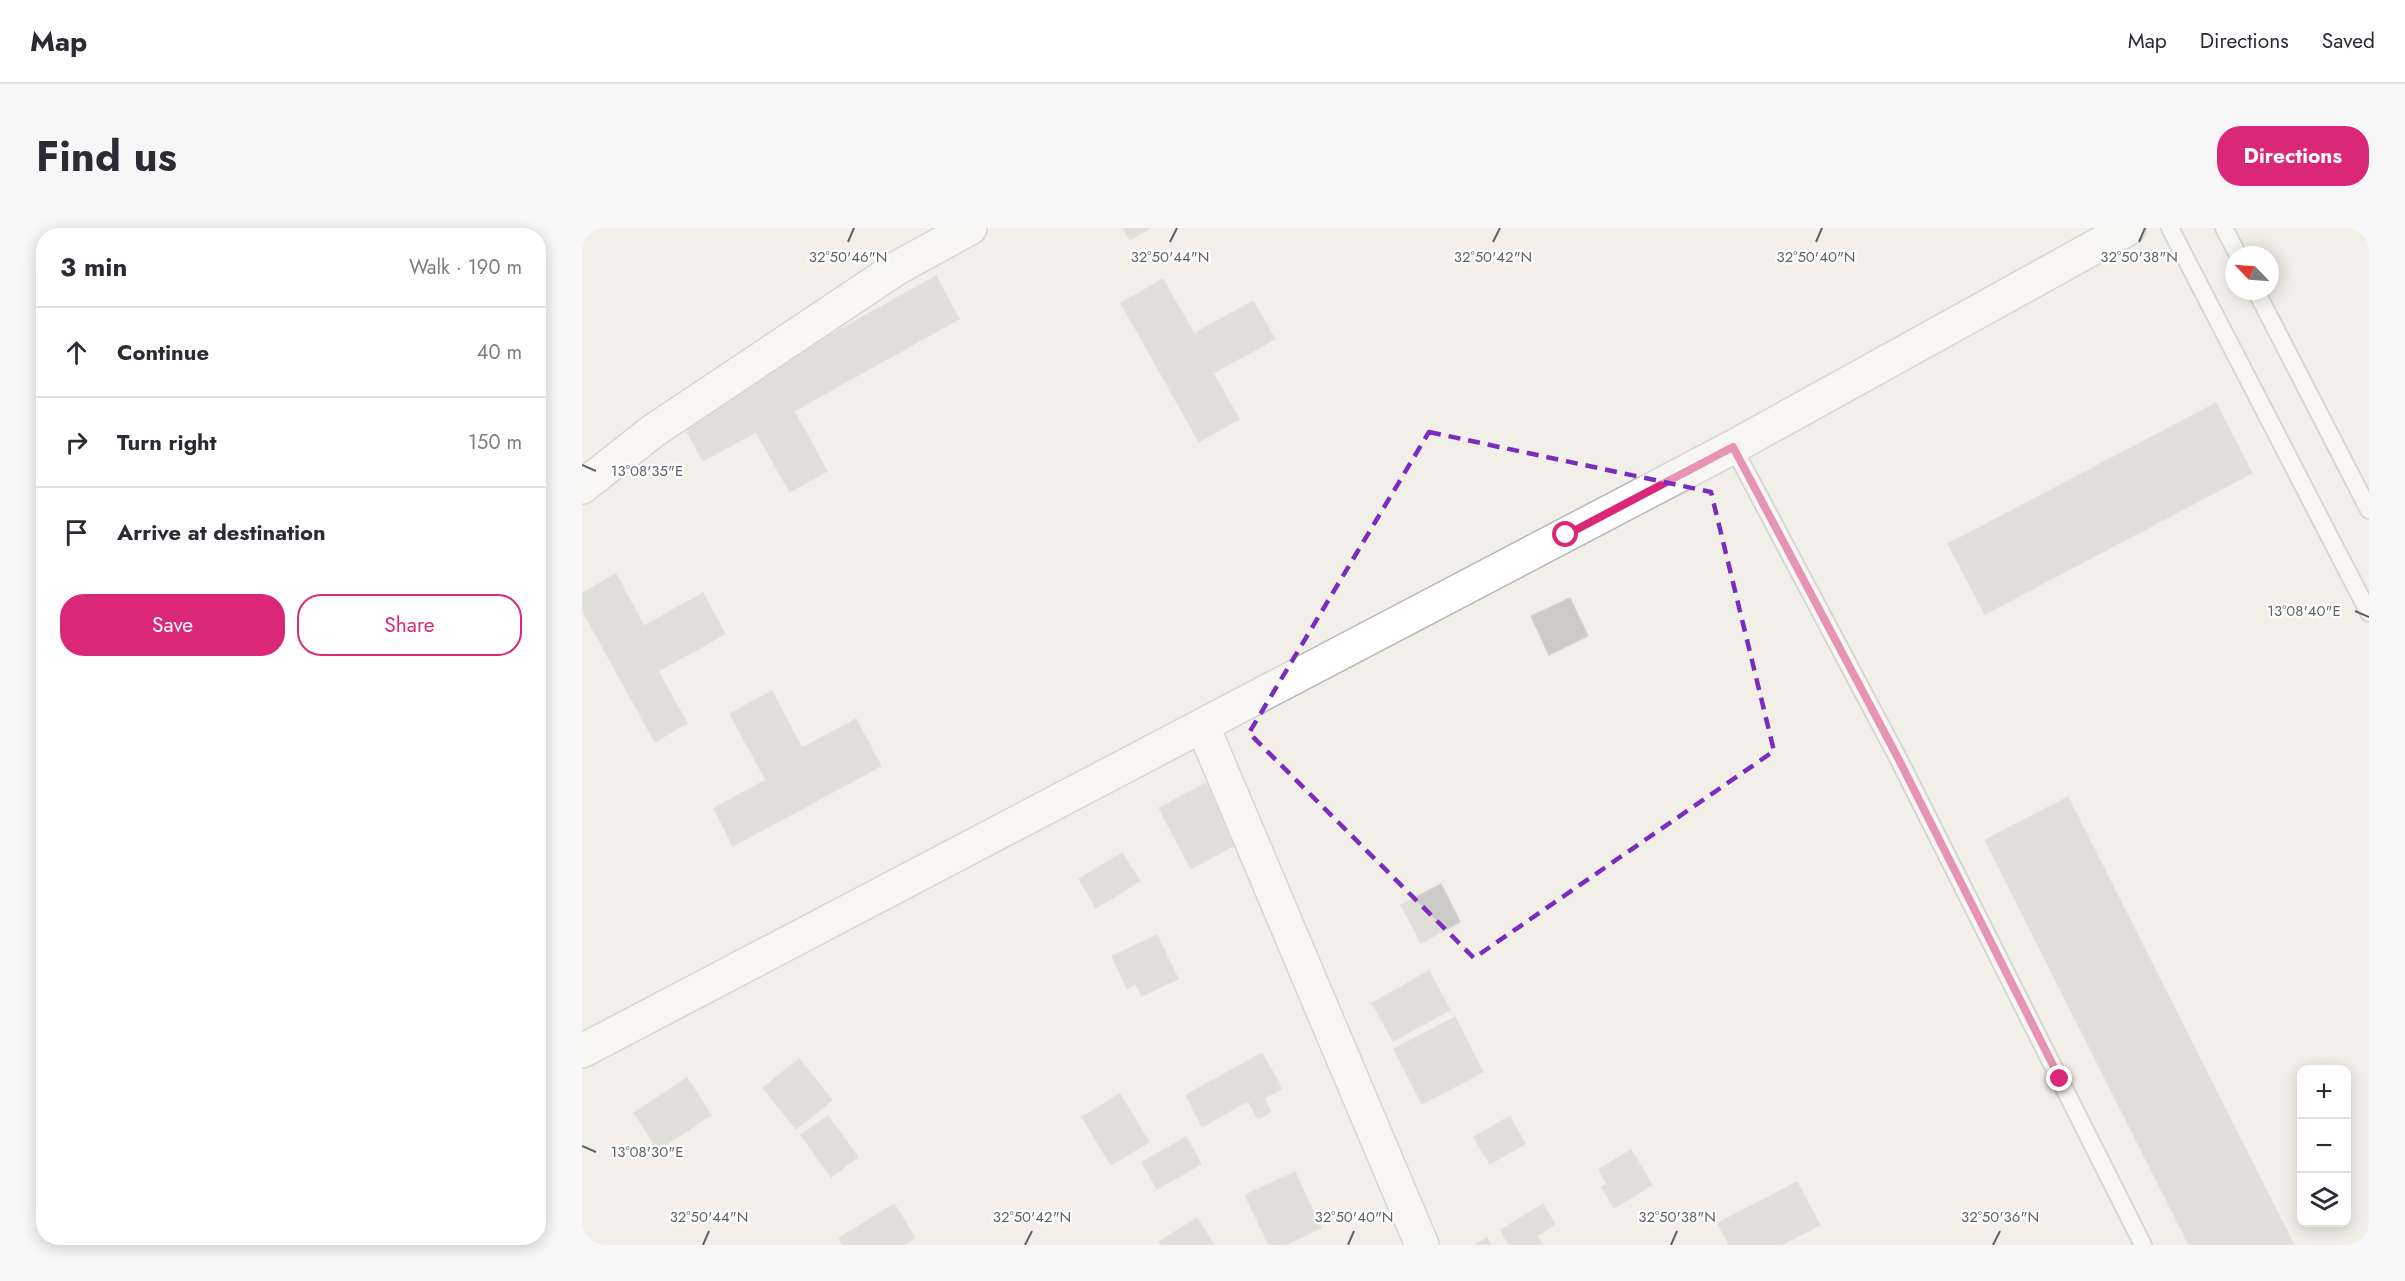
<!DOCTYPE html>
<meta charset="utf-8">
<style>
:root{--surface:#fff;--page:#f7f7f7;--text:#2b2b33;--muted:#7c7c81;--line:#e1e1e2;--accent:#db2777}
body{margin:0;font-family:Jost,sans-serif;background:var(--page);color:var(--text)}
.controls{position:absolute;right:18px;bottom:18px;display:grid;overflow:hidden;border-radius:12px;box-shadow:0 3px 15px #0003}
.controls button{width:54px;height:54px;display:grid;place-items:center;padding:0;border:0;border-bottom:2px solid var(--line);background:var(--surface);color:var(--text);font:30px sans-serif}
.compass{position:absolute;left:1643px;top:18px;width:54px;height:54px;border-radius:50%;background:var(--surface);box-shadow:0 3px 15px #0003;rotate:295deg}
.stop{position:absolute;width:18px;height:18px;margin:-14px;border:4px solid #db2777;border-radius:50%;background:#fff}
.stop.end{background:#db2777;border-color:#fff;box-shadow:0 2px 6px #0008}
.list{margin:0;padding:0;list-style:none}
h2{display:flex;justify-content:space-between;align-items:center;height:78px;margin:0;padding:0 24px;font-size:26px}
h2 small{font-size:20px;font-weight:400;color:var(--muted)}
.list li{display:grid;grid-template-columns:39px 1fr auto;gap:18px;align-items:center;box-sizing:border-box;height:90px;padding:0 24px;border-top:2px solid var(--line)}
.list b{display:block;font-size:22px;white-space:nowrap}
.list em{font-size:20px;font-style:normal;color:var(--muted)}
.actions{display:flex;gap:12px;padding:18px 24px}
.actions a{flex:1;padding:14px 0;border:2px solid var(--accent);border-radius:24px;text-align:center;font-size:21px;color:var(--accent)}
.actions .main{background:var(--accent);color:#fff}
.icon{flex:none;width:33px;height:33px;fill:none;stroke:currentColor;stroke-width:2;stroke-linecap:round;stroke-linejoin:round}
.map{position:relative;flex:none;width:1787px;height:1017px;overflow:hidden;border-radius:24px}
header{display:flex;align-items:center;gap:36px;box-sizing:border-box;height:84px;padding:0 30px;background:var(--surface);border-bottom:2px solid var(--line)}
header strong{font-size:28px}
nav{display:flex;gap:33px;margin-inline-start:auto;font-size:21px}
.intro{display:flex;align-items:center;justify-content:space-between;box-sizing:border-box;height:144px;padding:0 36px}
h1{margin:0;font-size:42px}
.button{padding:15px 27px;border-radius:24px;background:var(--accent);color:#fff;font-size:21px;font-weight:700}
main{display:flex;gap:36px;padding:0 36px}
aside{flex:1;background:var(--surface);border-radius:24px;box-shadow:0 3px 15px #0003}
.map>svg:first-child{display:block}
.building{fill:#cccac5;stroke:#d6d1c6;stroke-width:1.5}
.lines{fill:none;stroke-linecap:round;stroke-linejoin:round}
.service-casing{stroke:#b5b8bc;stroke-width:20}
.minor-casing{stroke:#b5b8bc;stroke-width:36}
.tertiary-casing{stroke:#b5b8bc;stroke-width:36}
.service{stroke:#fff;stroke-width:16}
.minor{stroke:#fff;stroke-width:33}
.tertiary{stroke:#fff;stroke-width:33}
.route{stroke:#db2777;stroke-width:8}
.marked{fill:none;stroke:#7b2cbf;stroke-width:4.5;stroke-dasharray:12 8;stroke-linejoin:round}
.ticks{fill:none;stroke:#5f6368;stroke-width:2}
.ticks-label{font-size:15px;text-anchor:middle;fill:#5f6368;stroke:#fff;stroke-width:4.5;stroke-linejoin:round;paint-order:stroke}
</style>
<header>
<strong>Map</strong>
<nav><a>Map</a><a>Directions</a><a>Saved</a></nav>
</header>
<div class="intro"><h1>Find us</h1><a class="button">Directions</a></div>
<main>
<aside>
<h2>3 min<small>Walk · 190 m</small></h2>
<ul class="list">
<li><svg class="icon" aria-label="ahead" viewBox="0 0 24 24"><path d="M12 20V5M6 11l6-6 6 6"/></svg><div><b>Continue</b></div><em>40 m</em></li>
<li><svg class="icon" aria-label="right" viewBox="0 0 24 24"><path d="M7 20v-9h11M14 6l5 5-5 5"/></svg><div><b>Turn right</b></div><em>150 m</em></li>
<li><svg class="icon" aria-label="arrive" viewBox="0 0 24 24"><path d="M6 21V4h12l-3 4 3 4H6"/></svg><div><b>Arrive at destination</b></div></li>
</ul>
<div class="actions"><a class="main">Save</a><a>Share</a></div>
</aside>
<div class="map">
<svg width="1787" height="1017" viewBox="0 0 1787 1017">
<rect width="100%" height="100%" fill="#f1efe8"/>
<g class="building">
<polygon points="541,0 568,0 548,12"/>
<polygon points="354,48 377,91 212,183 245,243 208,264 174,204 121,233 98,191"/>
<polygon points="581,51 612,106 671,73 693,111 631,145 657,191 617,214 539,75"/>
<polygon points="1634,175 1670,245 1403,386 1366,316"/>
<polygon points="34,346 62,398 121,365 143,406 76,443 105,495 73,514 0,382 0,365"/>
<polygon points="988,370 1006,408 967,427 949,388"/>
<polygon points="190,463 220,520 274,491 299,538 151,618 132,580 184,552 148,486"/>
<polygon points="624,555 655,616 609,641 577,580"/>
<polygon points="1486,569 1712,1017 1607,1017 1403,612"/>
<polygon points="540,625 558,653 514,680 497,651"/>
<polygon points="859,656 878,694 839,715 819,677"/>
<polygon points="575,707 596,751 560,768 554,756 545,761 530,728"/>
<polygon points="847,743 868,782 811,813 790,775"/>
<polygon points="873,789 901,844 840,876 812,821"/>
<polygon points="680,825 700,861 682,870 689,884 676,891 666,873 620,899 604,867"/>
<polygon points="217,831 250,872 214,901 181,860"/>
<polygon points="105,850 129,887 76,922 52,885"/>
<polygon points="538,866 567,914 529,937 500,889"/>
<polygon points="246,888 276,929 249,949 219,907"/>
<polygon points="928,888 943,916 908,936 892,909"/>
<polygon points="604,909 619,936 575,961 560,934"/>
<polygon points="1049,922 1070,957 1032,980 1020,959 1025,956 1017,941"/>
<polygon points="713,944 739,1000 703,1017 687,1017 663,967"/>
<polygon points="1215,954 1238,997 1199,1017 1147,1017 1136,995"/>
<polygon points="312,976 333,1010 322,1017 261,1017 257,1010"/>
<polygon points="961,976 973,996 955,1008 961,1017 927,1017 919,1002"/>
<polygon points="615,990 632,1017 579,1017 577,1014"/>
<polygon points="905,1010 909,1017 893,1017"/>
</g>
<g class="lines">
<g class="service-casing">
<g id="service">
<polyline points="1588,0 1787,385"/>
<polyline points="1642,0 1656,27"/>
<polyline points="1674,63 1787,282"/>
<polyline points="1151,219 1316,530 1561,1017"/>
</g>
</g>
<g class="minor-casing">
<g id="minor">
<polyline points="0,259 71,203 315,40 388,0"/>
<polyline points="621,499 840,1017"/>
</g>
</g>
<g class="tertiary-casing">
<polyline id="tertiary" points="0,823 1151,219 1547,0"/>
</g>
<use href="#service" class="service"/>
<use href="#minor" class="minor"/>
<use href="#tertiary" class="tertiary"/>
</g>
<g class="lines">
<polyline class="route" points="984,307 1151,219 1316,530 1478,851"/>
</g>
<path d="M0 0H1787V1017H0ZM 847,204 L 1129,264 L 1192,523 L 892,730 L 667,505 Z" fill="#f1efe8" fill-opacity=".55" fill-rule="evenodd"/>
<path class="marked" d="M 847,204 L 1129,264 L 1192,523 L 892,730 L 667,505 Z"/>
<path class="ticks" d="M 266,14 L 272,0M 588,14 L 595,0M 911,14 L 918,0M 1234,14 L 1240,0M 1557,14 L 1563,0M 0,237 L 14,243M 1773,383 L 1787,389M 0,918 L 14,924M 121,1017 L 127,1003M 443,1017 L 450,1003M 766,1017 L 772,1003M 1089,1017 L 1095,1003M 1411,1017 L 1418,1003"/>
<g class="ticks-label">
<text x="266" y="34">32°50'46"N</text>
<text x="588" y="34">32°50'44"N</text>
<text x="911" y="34">32°50'42"N</text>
<text x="1234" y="34">32°50'40"N</text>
<text x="1557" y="34">32°50'38"N</text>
<text x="65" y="248">13°08'35"E</text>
<text x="1722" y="388">13°08'40"E</text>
<text x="65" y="929">13°08'30"E</text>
<text x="127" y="994">32°50'44"N</text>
<text x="450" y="994">32°50'42"N</text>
<text x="772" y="994">32°50'40"N</text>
<text x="1095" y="994">32°50'38"N</text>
<text x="1418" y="994">32°50'36"N</text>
</g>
</svg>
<div class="controls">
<button>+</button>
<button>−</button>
<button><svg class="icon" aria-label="layers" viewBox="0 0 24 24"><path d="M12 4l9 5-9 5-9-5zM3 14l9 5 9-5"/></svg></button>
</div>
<svg class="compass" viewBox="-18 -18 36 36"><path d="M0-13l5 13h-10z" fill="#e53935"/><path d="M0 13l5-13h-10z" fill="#7c7c81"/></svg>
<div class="stop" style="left:984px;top:307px"></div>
<div class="stop end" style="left:1478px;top:851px"></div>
</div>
</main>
